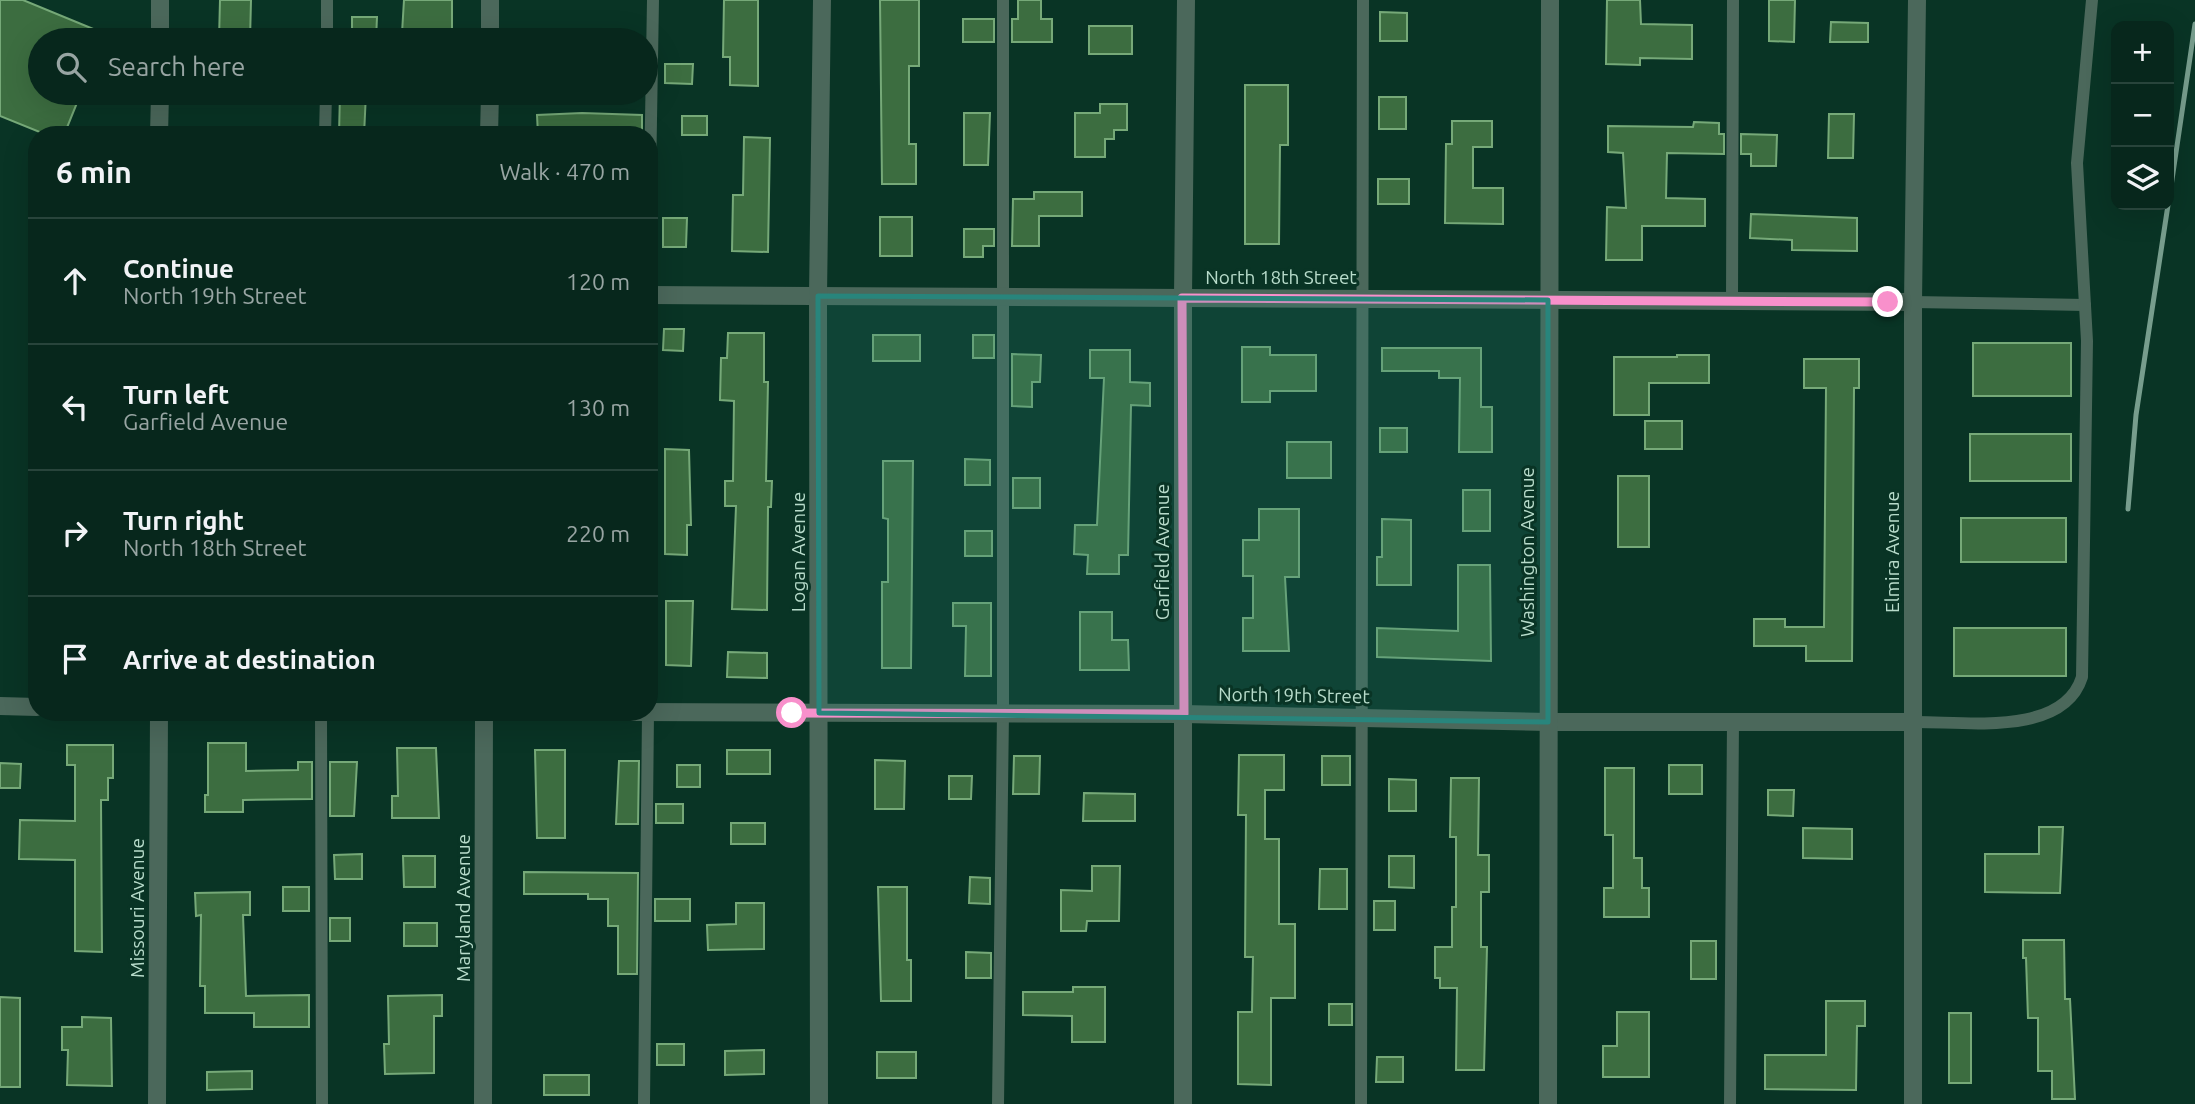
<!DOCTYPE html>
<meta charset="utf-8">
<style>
:root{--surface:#07271c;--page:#153329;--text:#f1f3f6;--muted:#98a5a3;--line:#28443b}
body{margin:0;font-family:Ubuntu,sans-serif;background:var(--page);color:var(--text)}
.controls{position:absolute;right:21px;top:21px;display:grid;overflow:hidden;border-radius:14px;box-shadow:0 7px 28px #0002}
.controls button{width:63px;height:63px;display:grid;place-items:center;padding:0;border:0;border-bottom:2px solid var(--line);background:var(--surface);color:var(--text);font:35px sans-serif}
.stop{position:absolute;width:21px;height:21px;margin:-16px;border:5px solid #f890cb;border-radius:50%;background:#fff}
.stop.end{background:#f890cb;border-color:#fff;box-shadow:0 2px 7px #0008}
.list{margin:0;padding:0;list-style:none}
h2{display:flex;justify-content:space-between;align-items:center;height:91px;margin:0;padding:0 28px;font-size:30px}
h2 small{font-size:23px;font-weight:400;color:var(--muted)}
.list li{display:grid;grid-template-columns:46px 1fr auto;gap:21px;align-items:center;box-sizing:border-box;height:126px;padding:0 28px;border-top:2px solid var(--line)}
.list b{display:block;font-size:26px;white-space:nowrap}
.list p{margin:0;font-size:23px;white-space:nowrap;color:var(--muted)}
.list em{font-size:23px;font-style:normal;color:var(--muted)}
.icon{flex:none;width:38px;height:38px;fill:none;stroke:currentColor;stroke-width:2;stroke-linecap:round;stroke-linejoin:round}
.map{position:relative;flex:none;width:2195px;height:1104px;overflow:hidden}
.search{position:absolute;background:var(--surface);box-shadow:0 7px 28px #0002;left:28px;top:28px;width:630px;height:77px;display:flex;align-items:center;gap:18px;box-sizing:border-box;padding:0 24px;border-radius:38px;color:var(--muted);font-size:26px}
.panel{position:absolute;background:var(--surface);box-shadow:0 7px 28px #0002;left:28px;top:126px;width:630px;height:595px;border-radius:28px}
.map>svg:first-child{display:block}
.building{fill:#3c6d40;stroke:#76a978;stroke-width:2}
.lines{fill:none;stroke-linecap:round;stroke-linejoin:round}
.lane{stroke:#4b685b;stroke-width:12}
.street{stroke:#4b685b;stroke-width:18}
.rail{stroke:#779d8d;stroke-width:5}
.route{stroke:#f890cb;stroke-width:9}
.marked{fill:#28857c;fill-opacity:0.2;stroke:#28857c;stroke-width:5;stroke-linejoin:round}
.labels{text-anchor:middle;stroke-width:6;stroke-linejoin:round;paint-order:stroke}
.street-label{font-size:19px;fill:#b7dbca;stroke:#093425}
</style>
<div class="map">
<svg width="2195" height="1104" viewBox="0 0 2195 1104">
<rect width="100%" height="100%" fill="#093425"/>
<g class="building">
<polygon points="0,0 23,0 120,40 40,40 40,93 81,93 64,135 47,135 0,116"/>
<polygon points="220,0 251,0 250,40 219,40"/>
<polygon points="404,0 452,0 452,34 402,33"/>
<polygon points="724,0 758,0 758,86 730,85 730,57 723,57"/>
<polygon points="880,0 919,0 919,66 909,66 909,144 916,144 916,184 882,184"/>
<polygon points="1018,0 1041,0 1041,19 1052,19 1052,42 1012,42 1012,19 1018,19"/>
<polygon points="1607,0 1640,0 1641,24 1692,25 1692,59 1640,58 1640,65 1606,64"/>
<polygon points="1769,0 1795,0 1794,42 1769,41"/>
<polygon points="1380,12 1407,13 1407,41 1380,41"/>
<polygon points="352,17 377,17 376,40 352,40"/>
<rect x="963" y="19" width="31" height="23"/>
<polygon points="1831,22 1868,23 1868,42 1830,42"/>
<rect x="1089" y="26" width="43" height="28"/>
<polygon points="665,64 693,64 692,84 665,83"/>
<polygon points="1245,85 1288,85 1288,145 1280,145 1279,244 1245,244"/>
<polygon points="340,93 366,93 364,135 339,135"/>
<rect x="1379" y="97" width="27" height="32"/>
<polygon points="1100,104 1127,104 1127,130 1114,130 1114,139 1105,139 1105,157 1075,157 1075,113 1100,113"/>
<polygon points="582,113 642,115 642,135 538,135 537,115"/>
<polygon points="964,113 990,113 988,165 964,165"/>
<polygon points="1829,114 1854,114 1853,158 1828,158"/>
<rect x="682" y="116" width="25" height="19"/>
<polygon points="1452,121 1492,121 1492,147 1473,147 1473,188 1503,188 1503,224 1445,223 1446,144 1452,144"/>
<polygon points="1694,122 1719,123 1719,134 1724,134 1724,154 1667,153 1666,198 1705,199 1705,226 1642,226 1642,260 1606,260 1607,207 1626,208 1623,153 1608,152 1608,126 1693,127"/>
<polygon points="1741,134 1777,135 1776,166 1751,166 1751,154 1741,154"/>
<polygon points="744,137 770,138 768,252 732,251 733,195 743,195"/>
<rect x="1378" y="179" width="31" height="25"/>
<polygon points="1034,192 1082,192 1082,216 1039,216 1039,246 1012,246 1013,199 1034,199"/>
<polygon points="1751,214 1857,218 1857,251 1792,250 1792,240 1750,238"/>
<rect x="880" y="217" width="32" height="39"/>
<polygon points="663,218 687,218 686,247 663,247"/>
<polygon points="964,229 994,229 994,246 983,246 983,257 964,257"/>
<polygon points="664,329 684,329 683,351 663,350"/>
<polygon points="728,333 764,333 764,382 768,382 766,481 772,481 771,507 768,507 767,610 732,609 736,506 725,506 725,481 733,481 734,401 720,400 721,358 727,358"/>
<rect x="873" y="335" width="47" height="26"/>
<rect x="973" y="335" width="21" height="23"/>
<rect x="1973" y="343" width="98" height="53"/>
<polygon points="1242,347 1270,347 1270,355 1316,355 1316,391 1270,391 1270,402 1242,402"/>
<polygon points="1382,348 1481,348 1481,407 1492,407 1492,452 1459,452 1460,378 1439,378 1439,371 1382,371"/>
<polygon points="1090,350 1130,350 1130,382 1150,383 1150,406 1131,405 1128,555 1119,555 1119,574 1087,574 1088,555 1074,554 1075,525 1097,525 1104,378 1090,378"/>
<polygon points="1012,354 1041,355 1040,382 1032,382 1032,407 1012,406"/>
<polygon points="1677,355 1709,355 1709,383 1649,383 1649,415 1614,415 1614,357 1677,357"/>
<polygon points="1804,359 1859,359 1859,388 1854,388 1852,661 1806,661 1806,646 1754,646 1754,619 1785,619 1785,627 1824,627 1826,388 1804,388"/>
<rect x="1645" y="421" width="37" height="28"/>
<rect x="1380" y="428" width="27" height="24"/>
<rect x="1970" y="434" width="101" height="47"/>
<rect x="1287" y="442" width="44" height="36"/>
<polygon points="665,449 689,450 691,525 687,525 687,555 665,554"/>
<polygon points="965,459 990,460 990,485 965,485"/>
<polygon points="883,461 913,461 911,668 882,668 882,582 888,582 888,519 883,518"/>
<rect x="1618" y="476" width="31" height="71"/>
<rect x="1013" y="478" width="27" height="30"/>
<rect x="1463" y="490" width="27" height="41"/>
<polygon points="1259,509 1299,509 1299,577 1285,577 1289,651 1243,651 1243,618 1253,618 1253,576 1243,576 1243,540 1259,540"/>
<rect x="1961" y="518" width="105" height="44"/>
<polygon points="1382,519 1411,520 1411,585 1377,585 1377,557 1382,557"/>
<rect x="965" y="531" width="27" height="25"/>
<polygon points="1458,565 1490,565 1491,661 1377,657 1377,628 1458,631"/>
<polygon points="666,601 693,601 691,666 666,665"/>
<polygon points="953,603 991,603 991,676 965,676 966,626 953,626"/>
<polygon points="1080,612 1112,612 1112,640 1128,640 1129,670 1080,670"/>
<rect x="1954" y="628" width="112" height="48"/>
<polygon points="728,652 767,653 767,678 727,677"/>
<polygon points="208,743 246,743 246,771 298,770 298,762 312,762 312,799 243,800 243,812 205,812 205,795 208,795"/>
<polygon points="67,745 113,745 113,778 108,778 108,800 101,800 102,952 75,951 75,860 19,859 20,820 75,821 75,765 67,765"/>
<polygon points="397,748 436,748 439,818 392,818 392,796 398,796"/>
<polygon points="535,750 565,750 565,838 537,838"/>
<rect x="727" y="750" width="43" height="24"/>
<polygon points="1239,755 1284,755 1284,790 1265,790 1265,839 1279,839 1279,924 1295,924 1295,998 1271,998 1271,1085 1238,1084 1238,1012 1252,1012 1253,957 1245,957 1246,815 1238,815"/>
<polygon points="1014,756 1040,756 1039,794 1013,794"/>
<rect x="1322" y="756" width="28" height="29"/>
<polygon points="875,760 905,761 904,809 875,809"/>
<polygon points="619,761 639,761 638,824 616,824"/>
<polygon points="330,762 357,762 354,816 330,816"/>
<polygon points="0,763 21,764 20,788 0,788"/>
<rect x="677" y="765" width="23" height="22"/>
<rect x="1669" y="765" width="33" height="29"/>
<polygon points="1605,768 1634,768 1634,858 1642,858 1642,888 1649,888 1649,917 1604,917 1604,888 1613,888 1613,835 1605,835"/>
<polygon points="949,776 972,776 971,799 949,799"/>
<polygon points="1451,778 1479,778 1478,855 1489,855 1489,892 1481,892 1481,947 1487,947 1484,1070 1456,1070 1457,988 1440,988 1440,978 1435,978 1435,947 1452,947 1452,907 1456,907 1456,837 1450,837"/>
<polygon points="1389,779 1416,780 1416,811 1389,811"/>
<polygon points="1768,790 1794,790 1793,816 1768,815"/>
<polygon points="1084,793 1135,794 1135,821 1083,821"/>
<rect x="656" y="804" width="27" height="19"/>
<rect x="731" y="823" width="34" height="21"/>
<polygon points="2039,827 2063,827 2060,893 1985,892 1985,854 2039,854"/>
<polygon points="1803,828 1852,829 1852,859 1803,858"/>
<polygon points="362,854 362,879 335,879 334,855"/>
<polygon points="403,856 435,856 435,887 404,887"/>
<polygon points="1389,856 1414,856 1414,888 1389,887"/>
<polygon points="1092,866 1120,866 1119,921 1087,921 1086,931 1061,931 1061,890 1092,891"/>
<polygon points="1320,869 1347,869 1347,909 1319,909"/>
<polygon points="524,872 638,873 637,974 618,974 618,926 608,926 608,899 588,899 588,894 524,894"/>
<polygon points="970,877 990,878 990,904 969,903"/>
<rect x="283" y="887" width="26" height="24"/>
<polygon points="878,887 907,887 907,960 911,960 911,1001 881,1001"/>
<polygon points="250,892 250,915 243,915 246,996 309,995 309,1027 254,1027 254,1013 205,1013 205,986 200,986 201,915 196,916 195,893"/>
<rect x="655" y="899" width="35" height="22"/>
<rect x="1374" y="901" width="21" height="29"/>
<polygon points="736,903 764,903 764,949 708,950 707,925 736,924"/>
<rect x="330" y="918" width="20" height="23"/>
<rect x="404" y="923" width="33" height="23"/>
<polygon points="2023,940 2064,940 2065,999 2070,999 2075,1099 2052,1099 2052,1071 2038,1071 2038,1018 2028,1018 2026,958 2023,958"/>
<rect x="1691" y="941" width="25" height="38"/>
<polygon points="966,952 991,953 991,978 966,978"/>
<polygon points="1073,987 1105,987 1105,1042 1072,1042 1072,1016 1023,1015 1023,992 1073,992"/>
<polygon points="442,995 442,1016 434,1016 434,1073 385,1074 384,1044 389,1044 388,996"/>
<polygon points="0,997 20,998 20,1087 0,1087"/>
<polygon points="1826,1001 1865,1001 1865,1026 1857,1026 1856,1090 1765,1089 1765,1055 1826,1055"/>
<rect x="1329" y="1004" width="23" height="21"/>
<polygon points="1617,1012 1649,1012 1649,1077 1603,1077 1603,1046 1617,1046"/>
<rect x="1949" y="1013" width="22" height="70"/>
<polygon points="82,1017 111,1018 112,1086 67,1085 68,1050 62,1050 62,1027 82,1027"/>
<rect x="657" y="1044" width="27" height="21"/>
<polygon points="764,1050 764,1074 725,1075 725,1051"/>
<rect x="877" y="1052" width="39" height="26"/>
<polygon points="1377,1057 1403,1057 1403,1082 1376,1082"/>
<polygon points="252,1071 252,1089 207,1090 207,1072"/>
<rect x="544" y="1075" width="45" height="20"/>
</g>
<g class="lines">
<g class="lane">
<polyline points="327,40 327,0"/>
<polyline points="325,135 326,93"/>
<polyline points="649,240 653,0"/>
<polyline points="1732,301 1733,0"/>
<polyline points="1913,302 2085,305"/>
<polyline points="321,712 322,1104"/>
<path d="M 1913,722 C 1962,721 2063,738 2082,677 L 2087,341 L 2077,163 L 2092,0"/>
<polyline points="644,1104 648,712"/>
<polyline points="998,1104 1003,713 1003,0"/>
<polyline points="1361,1104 1363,0"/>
<polyline points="1730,1104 1733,722"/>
</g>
<g class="street">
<polyline points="160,40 160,0"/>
<polyline points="490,40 490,0"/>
<polyline points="159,135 160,93"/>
<polyline points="489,135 490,93"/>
<polyline points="649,295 1913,302"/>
<polyline points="0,706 37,707"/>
<polyline points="633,712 1184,714 1548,722 1913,722"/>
<polyline points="157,1104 159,712"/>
<polyline points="483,1104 484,712"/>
<polyline points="819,1104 818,296 822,0"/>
<polyline points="1183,1104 1183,298 1186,0"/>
<polyline points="1548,1104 1550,0"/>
<polyline points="1913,1104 1913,302 1917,0"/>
</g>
<g class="rail">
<polyline points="2169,200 2195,24"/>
<polyline points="2128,509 2136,415 2168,205"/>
</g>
</g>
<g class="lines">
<polyline class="route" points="792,713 1184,714 1182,298 1888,302"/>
</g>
<path class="marked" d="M 818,296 L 1548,300 L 1548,722 L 819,713 Z"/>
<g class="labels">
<g class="street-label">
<text x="1281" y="284">North 18th Street</text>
<text transform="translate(798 552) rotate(-90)" y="7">Logan Avenue</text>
<text transform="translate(1162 552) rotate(-90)" y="7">Garfield Avenue</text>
<text transform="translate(1527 552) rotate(-90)" y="7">Washington Avenue</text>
<text transform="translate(1892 552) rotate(-90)" y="7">Elmira Avenue</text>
<text transform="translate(1294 695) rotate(1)" y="7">North 19th Street</text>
<text transform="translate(137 908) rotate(-90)" y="7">Missouri Avenue</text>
<text transform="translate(463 908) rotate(-90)" y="7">Maryland Avenue</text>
</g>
</g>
</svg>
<div class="controls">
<button>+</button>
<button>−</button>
<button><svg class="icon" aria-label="layers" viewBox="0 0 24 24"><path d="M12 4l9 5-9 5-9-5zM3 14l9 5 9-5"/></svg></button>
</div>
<div class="stop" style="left:792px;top:713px"></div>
<div class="stop end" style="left:1888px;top:302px"></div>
<div class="search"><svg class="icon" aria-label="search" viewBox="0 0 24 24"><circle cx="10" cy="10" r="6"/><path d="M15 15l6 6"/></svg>Search here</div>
<section class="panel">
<h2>6 min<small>Walk · 470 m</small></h2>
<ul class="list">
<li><svg class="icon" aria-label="ahead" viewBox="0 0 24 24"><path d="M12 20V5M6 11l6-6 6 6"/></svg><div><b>Continue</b><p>North 19th Street</p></div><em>120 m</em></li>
<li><svg class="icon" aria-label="left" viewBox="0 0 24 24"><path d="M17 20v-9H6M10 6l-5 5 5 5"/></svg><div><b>Turn left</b><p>Garfield Avenue</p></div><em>130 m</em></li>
<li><svg class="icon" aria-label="right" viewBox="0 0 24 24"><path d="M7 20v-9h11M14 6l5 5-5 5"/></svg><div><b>Turn right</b><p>North 18th Street</p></div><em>220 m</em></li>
<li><svg class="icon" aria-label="arrive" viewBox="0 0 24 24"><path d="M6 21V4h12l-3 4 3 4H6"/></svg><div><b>Arrive at destination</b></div></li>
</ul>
</section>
</div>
